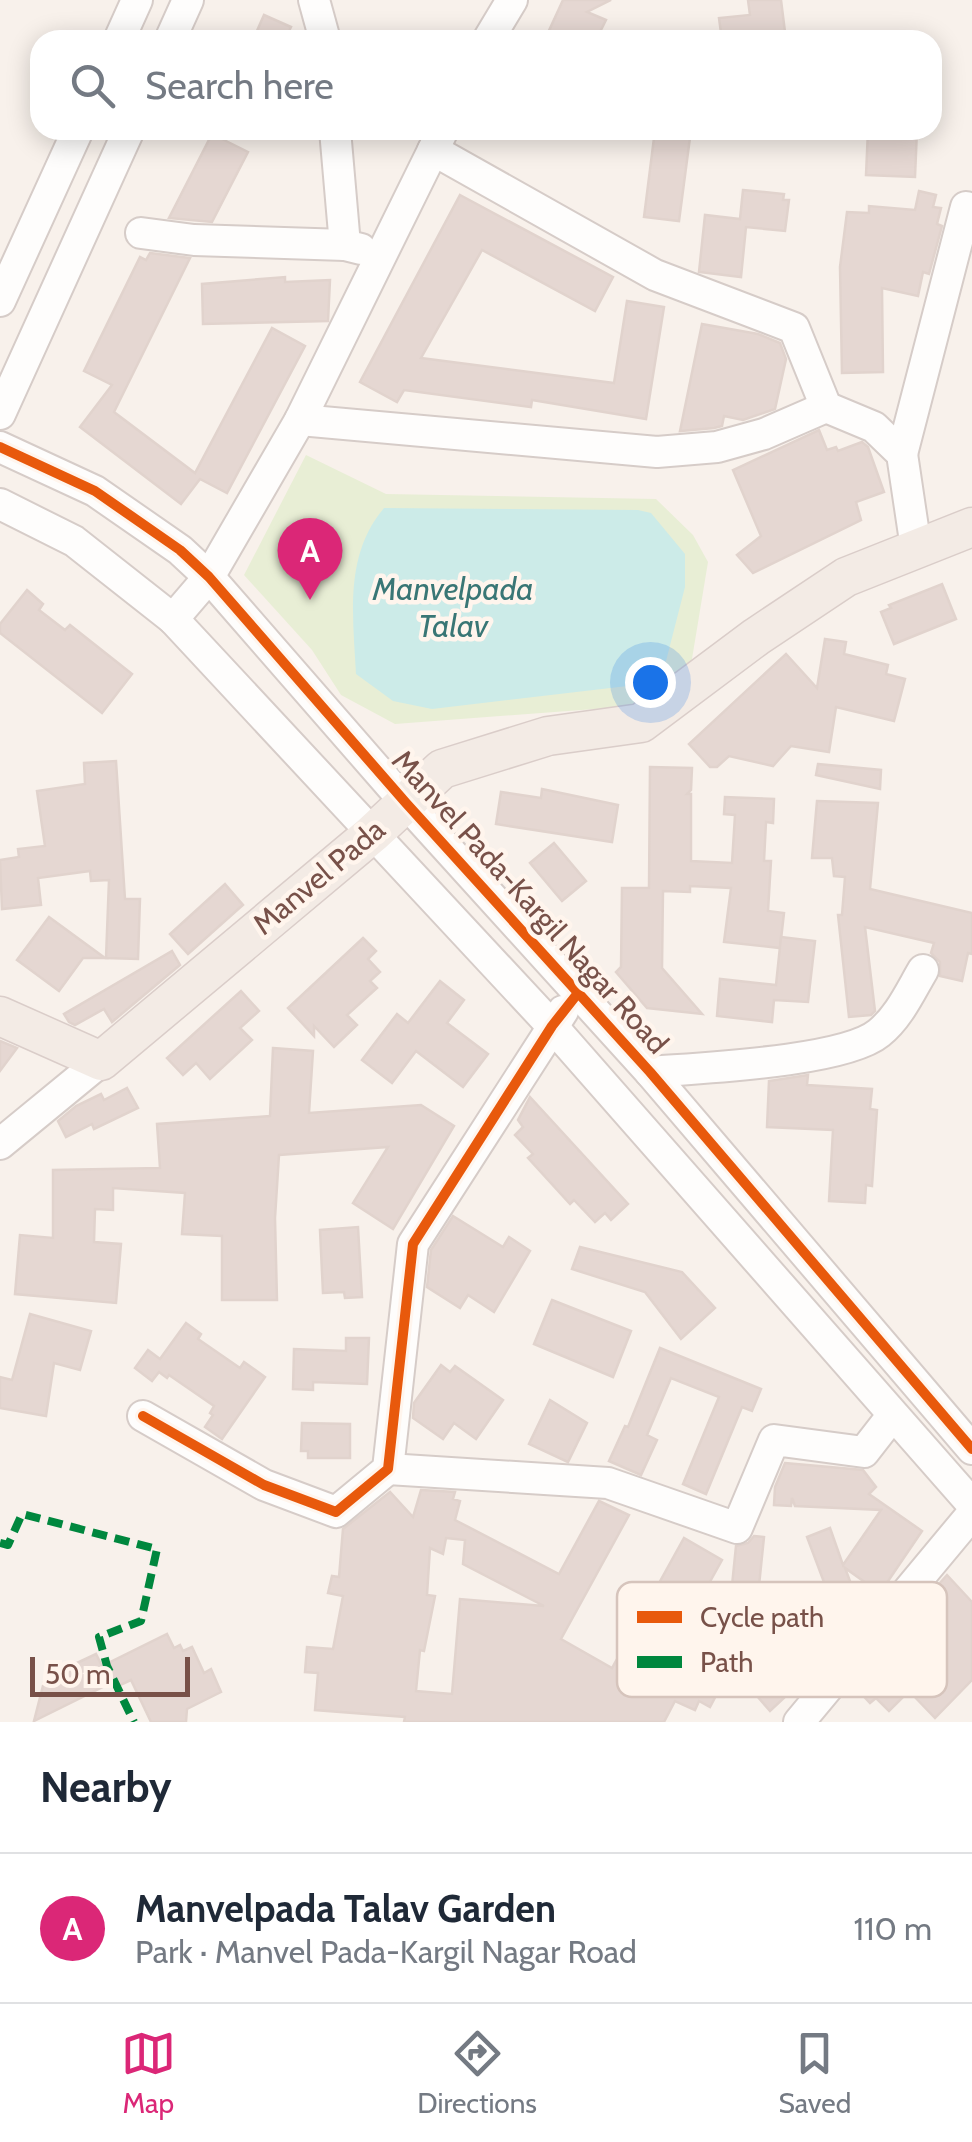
<!DOCTYPE html>
<meta charset="utf-8">
<style>
:root{--surface:#fff;--page:#f2f2f3;--text:#1f2937;--muted:#747a83;--line:#e0e1e3;--accent:#db2777}
body{margin:0;font-family:Cabin,sans-serif;background:var(--page);color:var(--text)}
.scale{position:absolute;left:30px;bottom:25px;width:160px;box-sizing:border-box;padding-left:10px;border:5px solid #785149;border-top:0;font-size:28px;line-height:35px;white-space:nowrap;color:#785149;-webkit-text-stroke:8px #fff5ed;paint-order:stroke}
.you{position:absolute;left:650px;top:682px;width:35px;height:35px;margin:-25px;border:8px solid #fff;border-radius:50%;background:#1a73e8;box-shadow:0 0 0 15px #1a73e833}
.badge{display:grid;place-items:center;width:65px;height:65px;border-radius:50%;background:var(--accent);color:#fff;font-size:32px;font-weight:700}
.pin{position:absolute;translate:-50% -82px;filter:drop-shadow(0 2px 5px #0008)}
.pin::after{content:'';position:absolute;top:52px;width:35px;height:30px;background:inherit;clip-path:polygon(0 0,100% 0,50% 100%)}
.list{margin:0;padding:0;list-style:none}
h2{display:flex;justify-content:space-between;align-items:center;height:130px;margin:0;padding:0 40px;font-size:42px}
h2 small{font-size:32px;font-weight:400;color:var(--muted)}
.list li{display:grid;grid-template-columns:65px 1fr auto;gap:30px;align-items:center;box-sizing:border-box;height:150px;padding:0 40px;border-top:2px solid var(--line)}
.list b{display:block;font-size:38px;white-space:nowrap}
.list p{margin:0;font-size:32px;white-space:nowrap;color:var(--muted)}
.list em{font-size:32px;font-style:normal;color:var(--muted)}
.icon{flex:none;width:55px;height:55px;fill:none;stroke:currentColor;stroke-width:2;stroke-linecap:round;stroke-linejoin:round}
.map{position:relative;flex:none;width:972px;height:1722px;overflow:hidden}
.search{position:absolute;background:var(--surface);box-shadow:0 5px 25px #0003;left:30px;right:30px;top:30px;height:110px;display:flex;align-items:center;gap:25px;box-sizing:border-box;padding:0 35px;border-radius:30px;color:var(--muted);font-size:38px}
.sheet{height:280px;background:var(--surface)}
nav{display:flex;justify-content:space-around;align-items:center;box-sizing:border-box;height:140px;border-top:2px solid var(--line);background:var(--surface);font-size:28px;color:var(--muted)}
nav a{display:grid;justify-items:center;gap:5px}
nav .on{color:var(--accent)}
.map>svg:first-child{display:block}
.green{fill:#e8eed5}
.water{fill:#ccebe8}
.building{fill:#e5d7d2;stroke:#e1d3cd;stroke-width:2.5;fill-rule:evenodd}
.lines{fill:none;stroke-linecap:round;stroke-linejoin:round}
.minor-casing{stroke:#d6ccc8;stroke-width:34}
.major-casing{stroke:#dacdc9;stroke-width:41}
.minor{stroke:#fefdfc;stroke-width:30}
.major{stroke:#f3ebe5;stroke-width:38}
.quiet{stroke:#00873e;stroke-width:8;stroke-dasharray:15 8;stroke-linecap:butt}
.cycleway-casing{stroke:#fff5ed;stroke-width:16}
.cycleway{stroke:#e8590c;stroke-width:10}
.labels{text-anchor:middle;stroke-width:9;stroke-linejoin:round;paint-order:stroke}
.street-label{font-size:30px;fill:#785149;stroke:#fff5ed}
.water-label{font-size:32px;font-style:italic;fill:#397675;stroke:#fff5ed}
.key{fill:#fff5ed;stroke:#d6c4bc;stroke-width:2.5}
.key-label{font-size:28px;fill:#785149}
</style>
<div class="map">
<svg width="972" height="1722" viewBox="0 0 972 1722">
<rect width="100%" height="100%" fill="#f8f1eb"/>
<polygon class="green" points="306,455 386,494 656,499 693,535 708,562 689,677 648,705 395,724 341,695 312,650 244,575"/>
<path class="water" d="M 384,508 L 638,510 L 651,513 L 685,554 L 685,587 L 666,661 L 636,685 L 432,709 L 393,701 L 356,674 C 353,616 344,555 384,508 Z"/>
<g class="building">
<polygon points="563,0 611,0 587,12 606,20 596,40 558,40 547,35"/>
<polygon points="748,0 781,0 786,40 722,40 719,18 750,15"/>
<polygon points="264,15 291,27 285,40 253,40"/>
<polygon points="655,130 691,130 679,221 644,217"/>
<polygon points="868,130 917,130 915,177 866,175"/>
<polygon points="212,134 248,152 212,222 169,218"/>
<polygon points="743,190 784,194 783,200 789,200 785,231 746,227 741,277 699,272 705,215 740,219"/>
<polygon points="919,191 936,195 933,207 941,208 937,224 942,226 929,274 923,272 918,296 882,288 883,372 842,373 840,267 847,212 869,213 869,206 915,210"/>
<polygon points="460,195 613,277 595,311 482,250 421,358 614,383 627,301 664,307 646,419 532,400 531,407 404,390 397,402 360,382"/>
<polygon points="150,253 190,258 114,412 195,473 272,328 305,346 227,493 200,479 181,504 80,427 112,385 84,371 140,257 146,260"/>
<polygon points="285,277 285,282 330,280 328,321 203,324 202,284"/>
<polygon points="702,324 758,334 780,343 786,359 775,409 743,420 724,416 722,426 714,428 680,431"/>
<polygon points="819,430 827,450 836,447 838,451 862,442 868,447 884,492 856,502 861,520 753,573 737,555 761,536 733,470"/>
<polygon points="942,584 956,619 894,644 881,612 891,608 889,605"/>
<polygon points="27,590 43,604 39,610 65,630 70,625 132,674 102,713 0,633 0,624"/>
<polygon points="825,639 846,642 844,654 888,665 886,674 905,679 894,721 836,707 829,752 791,746 773,766 729,756 717,767 710,767 689,744 786,654 817,688"/>
<polygon points="116,761 125,899 140,899 138,959 106,958 109,880 91,881 90,871 38,878 41,905 2,909 0,860 19,857 18,849 45,846 37,791 85,784 84,763"/>
<polygon points="818,764 881,770 880,789 816,775"/>
<polygon points="650,767 692,768 691,790 687,794 691,794 691,861 732,863 735,815 724,814 725,797 774,799 773,823 766,822 764,861 771,861 768,911 784,913 780,948 724,942 731,888 690,886 690,892 663,891 662,968 702,1014 647,1008 616,972 621,967 622,888 649,888"/>
<polygon points="542,789 618,805 612,842 496,824 501,792 541,798"/>
<polygon points="817,801 878,803 870,889 972,913 972,954 968,953 962,981 940,976 940,962 931,953 934,943 865,927 875,1011 871,1015 849,1017 838,915 842,915 845,877 834,876 832,858 812,858"/>
<polygon points="554,843 586,881 562,901 530,863"/>
<polygon points="225,884 243,905 188,954 170,934"/>
<polygon points="49,917 105,958 83,958 59,991 17,960"/>
<polygon points="781,937 815,941 808,1002 774,1000 772,1022 717,1016 720,979 776,985"/>
<polygon points="363,938 376,951 368,959 380,972 370,981 377,988 347,1015 357,1025 334,1047 314,1026 314,1036 288,1008"/>
<polygon points="172,951 180,965 112,1022 104,1009 75,1025 69,1022 64,1014"/>
<polygon points="440,981 464,1000 447,1023 488,1054 463,1087 416,1051 392,1083 362,1060 397,1014 408,1023"/>
<polygon points="241,991 259,1011 240,1028 252,1040 210,1079 196,1063 183,1075 167,1058"/>
<polygon points="0,1041 17,1048 0,1071"/>
<polygon points="273,1048 313,1051 309,1113 421,1105 454,1126 393,1229 353,1203 388,1147 279,1155 275,1218 277,1300 222,1300 222,1236 182,1234 185,1193 113,1188 113,1210 95,1209 94,1242 121,1244 116,1303 15,1294 20,1235 53,1238 53,1170 160,1168 157,1124 270,1116"/>
<polygon points="808,1075 807,1085 872,1089 870,1109 877,1110 872,1186 866,1185 865,1203 829,1201 833,1130 767,1127 769,1081"/>
<polygon points="127,1088 138,1108 94,1129 92,1124 66,1137 58,1121 76,1106 101,1094 104,1100"/>
<polygon points="530,1097 628,1204 611,1220 605,1213 595,1222 574,1200 570,1204 528,1158 533,1154 515,1135 523,1127 518,1120"/>
<polygon points="453,1216 503,1247 509,1237 530,1251 494,1312 468,1295 460,1308 427,1287 431,1250"/>
<polygon points="358,1227 362,1297 345,1298 344,1292 323,1293 320,1230"/>
<polygon points="580,1247 682,1272 715,1308 681,1339 645,1292 572,1269"/>
<polygon points="552,1300 631,1331 613,1377 534,1344"/>
<polygon points="30,1314 91,1331 80,1370 54,1363 46,1416 0,1408 0,1377 12,1380"/>
<polygon points="186,1323 201,1334 198,1339 240,1368 244,1362 265,1377 222,1439 205,1427 213,1415 210,1413 214,1406 169,1375 167,1378 159,1372 152,1381 135,1368 148,1350 160,1359"/>
<polygon points="346,1338 369,1338 367,1384 313,1382 313,1390 293,1389 294,1349 346,1351"/>
<polygon points="660,1348 761,1389 752,1411 742,1407 706,1494 683,1484 719,1397 671,1378 647,1435 657,1440 641,1475 609,1461 625,1426 628,1427"/>
<polygon points="441,1365 450,1372 455,1366 503,1400 476,1439 454,1423 443,1439 413,1418 414,1403"/>
<polygon points="550,1400 587,1423 568,1462 529,1444"/>
<polygon points="302,1423 350,1424 350,1458 308,1458 308,1451 301,1451"/>
<polygon points="785,1463 863,1470 876,1487 869,1494 922,1531 880,1593 845,1568 859,1605 802,1627 793,1604 827,1590 807,1537 830,1528 843,1565 881,1510 795,1506 792,1498 791,1506 774,1505 775,1487"/>
<path d="M 421,1490 L 455,1492 L 453,1499 L 460,1501 L 455,1520 L 559,1574 L 599,1501 L 629,1515 L 561,1639 L 612,1668 L 684,1538 L 722,1560 L 666,1661 L 720,1688 L 710,1707 L 699,1701 L 695,1710 L 675,1701 L 664,1722 L 404,1722 L 405,1717 L 315,1710 L 318,1673 L 305,1672 L 307,1647 L 333,1649 L 343,1596 L 328,1593 L 332,1576 L 339,1577 L 343,1529 L 390,1492 L 413,1517 ZM 446,1538 L 465,1540 L 463,1564 L 544,1606 L 460,1599 L 452,1694 L 416,1691 L 420,1650 L 424,1651 L 435,1596 L 427,1595 L 430,1548 L 443,1554 Z"/>
<polygon points="754,1536 764,1537 754,1634 807,1631 829,1656 770,1711 705,1636 727,1635 736,1546 748,1543"/>
<polygon points="947,1575 972,1602 972,1680 935,1718 909,1691 889,1711 876,1698 870,1703 854,1686 927,1606 923,1602"/>
<polygon points="167,1634 174,1648 180,1645 183,1651 192,1647 204,1673 211,1669 221,1692 187,1709 186,1722 151,1722 131,1680 116,1687 117,1680 34,1721 45,1678 96,1654 102,1666"/>
</g>
<g class="lines">
<g class="minor-casing">
<g id="minor">
<polyline points="314,0 325,40"/>
<polyline points="119,40 137,0"/>
<polyline points="170,40 188,0"/>
<polyline points="488,40 512,0"/>
<polyline points="335,130 345,245 361,249"/>
<polyline points="433,150 655,275 794,328 826,407 874,427 902,454 916,548"/>
<polyline points="141,233 194,240 345,245"/>
<polyline points="0,301 78,130"/>
<polyline points="0,414 129,130"/>
<polyline points="300,420 657,452 717,447 764,434 826,407"/>
<polyline points="0,447 95,491 180,550 209,577 406,803 650,1072 972,1449"/>
<polyline points="902,454 966,207"/>
<polyline points="0,504 74,541 173,619 552,1026 972,1504"/>
<polyline points="173,619 209,577 300,420 443,130"/>
<path d="M 650,1072 C 699,1068 844,1062 879,1033 C 899,1017 910,992 923,970"/>
<polyline points="0,1144 101,1061"/>
<polyline points="143,1416 264,1485 336,1512 388,1469 413,1244 563,1011"/>
<polyline points="388,1469 608,1483 737,1528 774,1440 864,1452 892,1416"/>
<polyline points="799,1722 972,1514"/>
</g>
</g>
<g class="major-casing">
<polyline id="major" points="0,1016 101,1061 372,834 442,769 548,736 641,723 756,637 846,577 972,527"/>
</g>
<use href="#minor" class="minor"/>
<use href="#major" class="major"/>
<polyline class="quiet" points="0,1543 8,1545 22,1514 157,1549 141,1621 99,1637 107,1666 134,1722"/>
<g class="cycleway-casing">
<g id="cycleway">
<polyline points="0,447 95,491 180,550 209,577 406,803 650,1072 972,1449"/>
<polyline points="143,1416 264,1485 336,1512 388,1469 413,1244 552,1026 578,993"/>
</g>
</g>
<use href="#cycleway" class="cycleway"/>
</g>
<g class="labels">
<g class="street-label">
<text transform="translate(319 877) rotate(-40)" y="10">Manvel Pada</text>
<text transform="translate(530 902) rotate(48)" y="10">Manvel Pada-Kargil Nagar Road</text>
</g>
<g class="water-label">
<text x="453" y="600">Manvelpada<tspan x="453" dy="37">Talav</tspan></text>
</g>
</g>
<rect x="617" y="1582" width="330" height="115" rx="15" class="key"/>
<rect x="637" y="1611" width="45" height="12" fill="#e8590c"/>
<rect x="637" y="1656" width="45" height="12" fill="#00873e"/>
<g class="key-label">
<text x="700" y="1627">Cycle path</text>
<text x="700" y="1672">Path</text>
</g>
</svg>
<div class="scale">50 m</div>
<div class="you"></div>
<div class="pin badge" style="left:310px;top:600px">A</div>
<div class="search"><svg class="icon" aria-label="search" viewBox="0 0 24 24"><circle cx="10" cy="10" r="6"/><path d="M15 15l6 6"/></svg>Search here</div>
</div>
<section class="sheet">
<h2>Nearby<small></small></h2>
<ul class="list">
<li><span class="badge">A</span><div><b>Manvelpada Talav Garden</b><p>Park · Manvel Pada-Kargil Nagar Road</p></div><em>110 m</em></li>
</ul>
</section>
<nav>
<a class="on"><svg class="icon" aria-label="map" viewBox="0 0 24 24"><path d="M3 6l6-2 6 2 6-2v14l-6 2-6-2-6 2zM9 4v14M15 6v14"/></svg>Map</a>
<a><svg class="icon" aria-label="directions" viewBox="0 0 24 24"><path d="M12 3l9 9-9 9-9-9zM9 14v-3h6M13 9l2 2-2 2"/></svg>Directions</a>
<a><svg class="icon" aria-label="saved" viewBox="0 0 24 24"><path d="M7 4h10v16l-5-4-5 4z"/></svg>Saved</a>
</nav>
